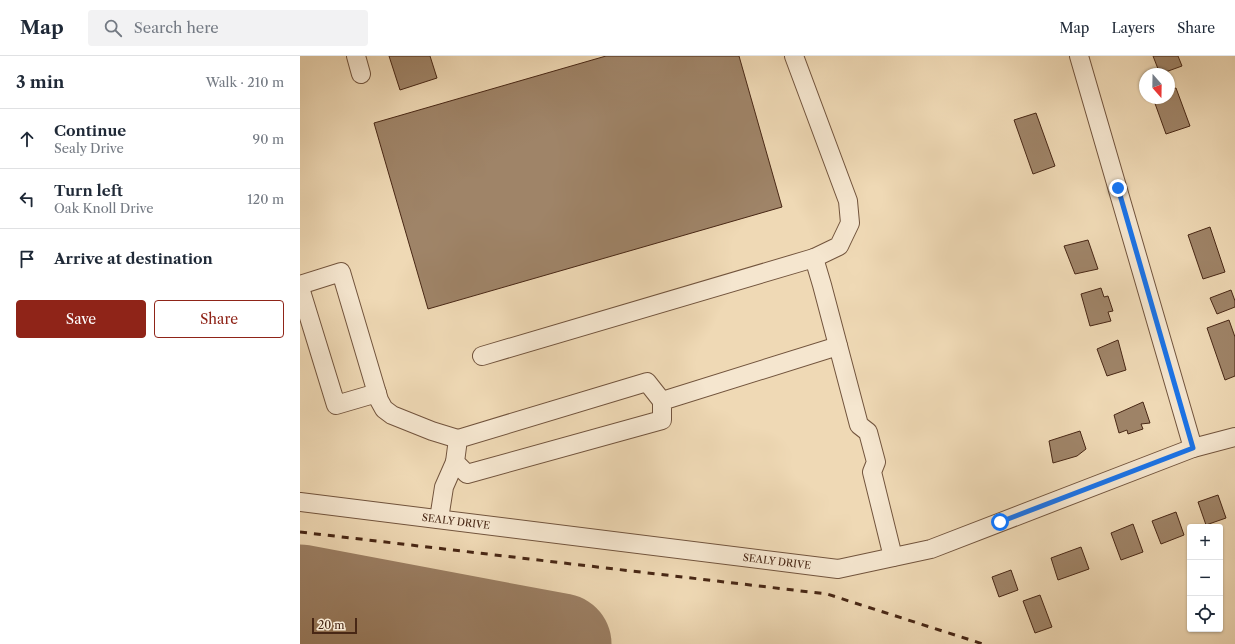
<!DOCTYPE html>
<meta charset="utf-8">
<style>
:root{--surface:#fff;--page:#f2f2f3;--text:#1f2937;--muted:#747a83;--line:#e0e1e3;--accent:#8f2418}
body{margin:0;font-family:"Libre Caslon Text",serif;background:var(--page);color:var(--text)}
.controls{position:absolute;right:12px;bottom:12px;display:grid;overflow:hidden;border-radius:4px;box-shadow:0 1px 3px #0004}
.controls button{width:36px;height:36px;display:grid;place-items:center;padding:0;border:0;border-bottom:1px solid var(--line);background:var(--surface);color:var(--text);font:20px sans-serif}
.compass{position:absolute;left:839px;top:12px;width:36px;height:36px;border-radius:50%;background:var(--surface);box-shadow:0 1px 3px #0004;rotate:160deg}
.scale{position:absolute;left:12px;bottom:10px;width:45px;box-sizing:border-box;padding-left:4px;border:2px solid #482715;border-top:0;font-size:11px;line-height:14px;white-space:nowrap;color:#482715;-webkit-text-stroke:3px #f5e6cf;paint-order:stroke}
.stop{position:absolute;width:12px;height:12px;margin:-9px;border:3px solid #1a73e8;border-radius:50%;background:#fff}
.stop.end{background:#1a73e8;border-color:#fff;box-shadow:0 1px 4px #0008}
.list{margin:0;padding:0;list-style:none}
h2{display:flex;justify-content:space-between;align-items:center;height:52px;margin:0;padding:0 16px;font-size:17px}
h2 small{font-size:13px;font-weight:400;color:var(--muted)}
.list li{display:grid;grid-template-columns:26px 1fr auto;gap:12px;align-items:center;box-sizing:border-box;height:60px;padding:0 16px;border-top:1px solid var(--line)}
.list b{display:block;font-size:15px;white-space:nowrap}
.list p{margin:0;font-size:13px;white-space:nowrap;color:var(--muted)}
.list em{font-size:13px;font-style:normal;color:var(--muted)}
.actions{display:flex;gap:8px;padding:12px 16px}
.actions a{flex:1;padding:9px 0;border:1px solid var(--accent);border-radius:4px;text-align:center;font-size:14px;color:var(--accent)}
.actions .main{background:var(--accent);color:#fff}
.icon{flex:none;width:22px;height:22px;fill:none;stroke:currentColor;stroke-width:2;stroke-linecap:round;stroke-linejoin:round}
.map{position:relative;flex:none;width:935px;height:588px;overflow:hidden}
header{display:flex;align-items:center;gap:24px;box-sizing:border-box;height:56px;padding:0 20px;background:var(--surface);border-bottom:1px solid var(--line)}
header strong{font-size:19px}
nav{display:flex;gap:22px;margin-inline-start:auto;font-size:14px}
.search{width:280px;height:36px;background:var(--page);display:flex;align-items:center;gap:10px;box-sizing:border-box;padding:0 14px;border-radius:4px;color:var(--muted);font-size:15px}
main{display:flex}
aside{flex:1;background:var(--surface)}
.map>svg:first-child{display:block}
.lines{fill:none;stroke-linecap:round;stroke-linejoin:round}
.runway{stroke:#9c8065;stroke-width:101}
.building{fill:#9f8468;stroke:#482715}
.minor-casing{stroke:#72543d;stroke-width:20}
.minor{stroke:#f5e6cf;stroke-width:18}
.rail{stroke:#482715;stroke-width:3;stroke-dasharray:7 7;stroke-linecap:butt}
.route{stroke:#1a73e8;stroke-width:5}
.labels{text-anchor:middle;stroke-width:4;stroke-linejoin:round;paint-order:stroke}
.street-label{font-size:10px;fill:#482715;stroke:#f5e6cf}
</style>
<header>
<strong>Map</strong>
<div class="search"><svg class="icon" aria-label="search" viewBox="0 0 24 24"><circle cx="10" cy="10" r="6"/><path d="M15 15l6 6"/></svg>Search here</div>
<nav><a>Map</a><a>Layers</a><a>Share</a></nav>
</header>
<main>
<aside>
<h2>3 min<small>Walk · 210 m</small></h2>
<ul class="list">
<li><svg class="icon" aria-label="ahead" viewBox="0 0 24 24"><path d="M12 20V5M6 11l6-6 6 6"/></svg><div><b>Continue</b><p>Sealy Drive</p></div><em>90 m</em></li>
<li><svg class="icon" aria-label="left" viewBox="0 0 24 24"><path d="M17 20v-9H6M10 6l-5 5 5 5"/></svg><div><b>Turn left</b><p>Oak Knoll Drive</p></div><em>120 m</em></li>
<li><svg class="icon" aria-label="arrive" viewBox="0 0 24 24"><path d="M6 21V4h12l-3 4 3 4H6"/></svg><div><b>Arrive at destination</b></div></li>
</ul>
<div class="actions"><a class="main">Save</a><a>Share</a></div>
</aside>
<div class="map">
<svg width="935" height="588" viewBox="0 0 935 588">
<rect width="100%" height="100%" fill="#efd9b5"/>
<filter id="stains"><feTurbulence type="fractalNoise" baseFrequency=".005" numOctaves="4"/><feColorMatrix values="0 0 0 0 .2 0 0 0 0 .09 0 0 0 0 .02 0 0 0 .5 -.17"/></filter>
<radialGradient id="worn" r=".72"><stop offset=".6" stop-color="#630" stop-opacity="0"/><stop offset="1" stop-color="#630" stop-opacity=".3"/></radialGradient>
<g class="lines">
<polyline class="runway" points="0,539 261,588"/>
</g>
<g class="building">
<polygon points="89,0 130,0 137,22 100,34"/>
<polygon points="306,0 439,0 482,151 128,253 74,67"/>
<polygon points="853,0 878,0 882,10 860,18"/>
<polygon points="876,32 890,70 866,78 853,42 869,42 869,34"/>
<polygon points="736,57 755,110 733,118 714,64"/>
<polygon points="910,171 925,216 903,223 888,179"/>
<polygon points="788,184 798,213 775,218 764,190"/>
<polygon points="801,232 804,241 808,240 813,255 808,256 811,265 790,270 781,238"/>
<polygon points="931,234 935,245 935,251 917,258 910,242"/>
<polygon points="929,264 935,281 935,320 925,324 907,272"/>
<polygon points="818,284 826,314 807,320 797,293"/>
<polygon points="843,346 850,367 841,368 843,373 828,378 827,374 819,377 814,359"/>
<polygon points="780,375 786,393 777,400 753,407 749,385"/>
<polygon points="918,439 926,462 906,469 898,446"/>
<polygon points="876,456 884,479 861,488 852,465"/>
<polygon points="833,468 843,496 821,504 811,477"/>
<polygon points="781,491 789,513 758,524 751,502"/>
<polygon points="711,514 718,534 699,541 692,521"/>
<polygon points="740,539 752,571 735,577 723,545"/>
</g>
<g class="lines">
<g class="minor-casing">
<g id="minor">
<polyline points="56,0 61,18"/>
<polyline points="494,0 548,145 550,167 539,190 514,202 522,229 559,369 568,376 576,406 572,416 593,501"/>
<polyline points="779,0 893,392"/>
<polyline points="0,229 41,216 79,344 84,353 92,359 132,375 158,383"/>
<polyline points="0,232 36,349 77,337"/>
<polyline points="182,300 514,202"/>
<polyline points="362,345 347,326 158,383 155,406 167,418 362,364 362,345 538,290"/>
<polyline points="0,446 538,513 631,493 893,392 935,381"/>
<polyline points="139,463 144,431 155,406"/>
</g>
</g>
<use href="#minor" class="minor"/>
<polyline class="rail" points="0,476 527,538 683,588"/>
</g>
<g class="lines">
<polyline class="route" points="700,466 893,392 818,132"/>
</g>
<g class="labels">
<g class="street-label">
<text transform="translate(156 465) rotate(7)" y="4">SEALY DRIVE</text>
<text transform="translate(477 505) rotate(7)" y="4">SEALY DRIVE</text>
</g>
</g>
<rect width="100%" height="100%" filter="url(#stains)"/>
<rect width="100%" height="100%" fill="url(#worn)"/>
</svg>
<div class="controls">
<button>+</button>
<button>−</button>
<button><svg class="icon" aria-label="locate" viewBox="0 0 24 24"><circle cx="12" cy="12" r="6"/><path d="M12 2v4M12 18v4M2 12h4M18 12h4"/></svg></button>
</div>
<svg class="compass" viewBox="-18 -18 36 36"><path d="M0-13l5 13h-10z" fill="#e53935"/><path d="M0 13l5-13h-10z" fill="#747a83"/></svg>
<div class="scale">20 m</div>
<div class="stop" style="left:700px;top:466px"></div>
<div class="stop end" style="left:818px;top:132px"></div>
</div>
</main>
